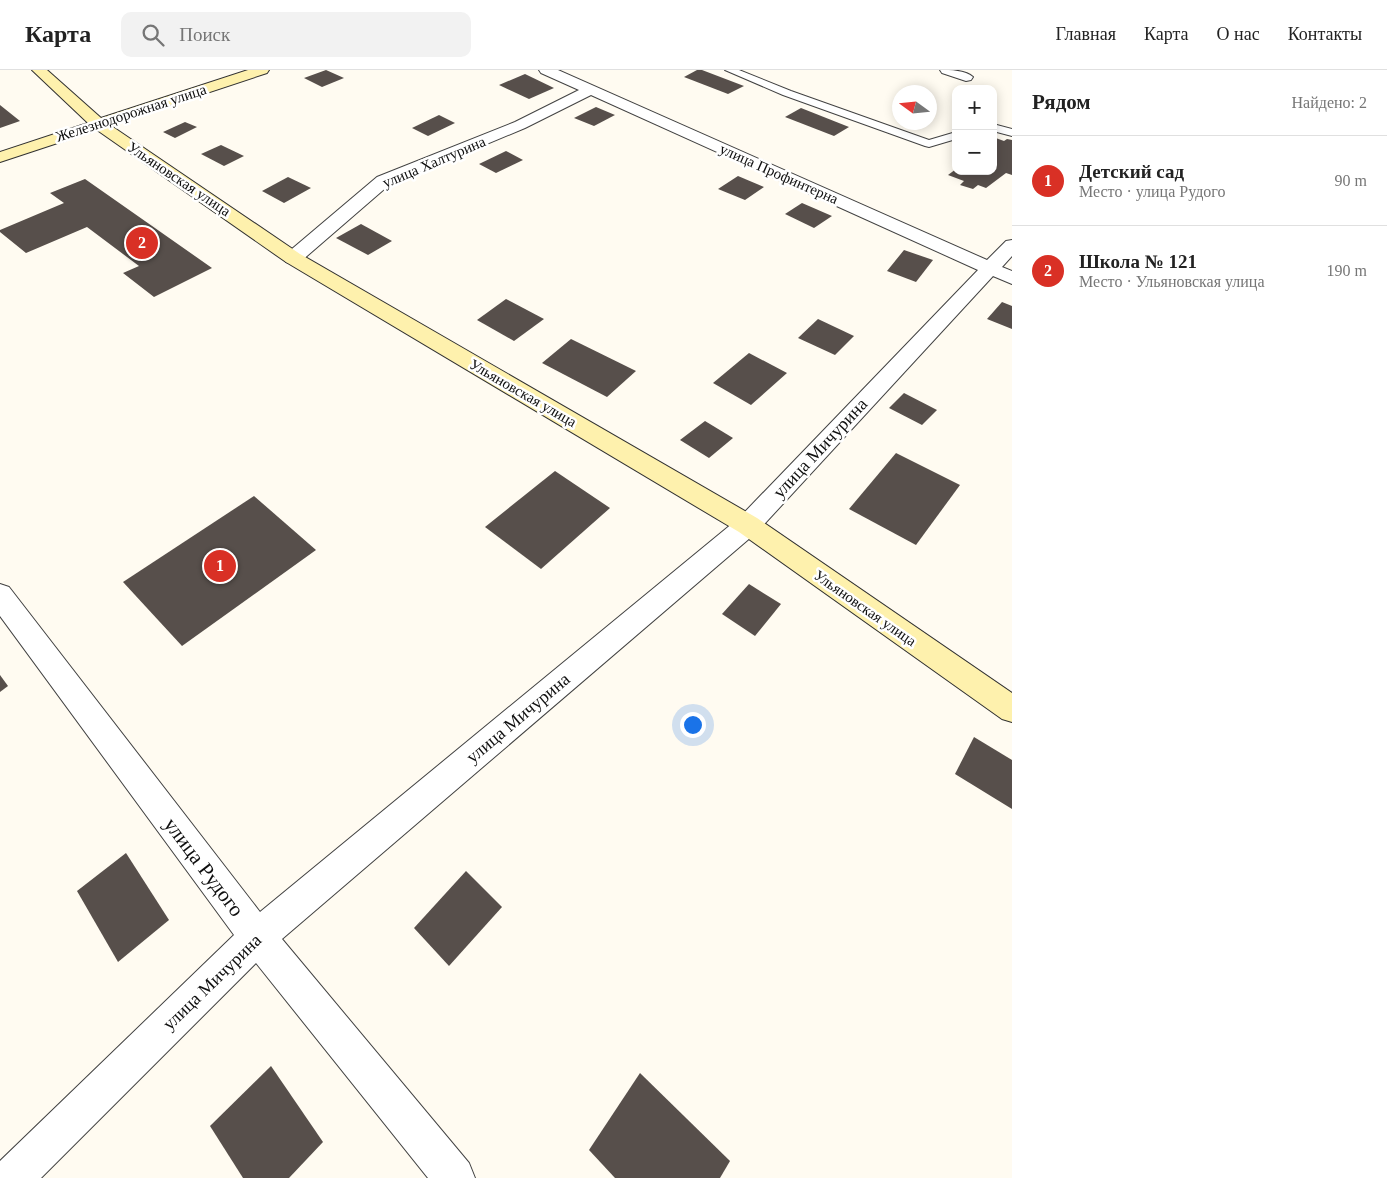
<!DOCTYPE html>
<html lang="ru">
<meta charset="utf-8">
<style>
:root{--surface:#fff;--page:#f2f2f2;--text:#222;--muted:#767676;--line:#e0e0e0;--accent:#d93025}
body{margin:0;font-family:Georgia,serif;background:var(--page);color:var(--text)}
.controls{position:absolute;right:15px;top:15px;display:grid;overflow:hidden;border-radius:10px;box-shadow:0 2px 12px #0003}
.controls button{width:45px;height:45px;display:grid;place-items:center;padding:0;border:0;border-bottom:1px solid var(--line);background:var(--surface);color:var(--text);font:25px sans-serif}
.compass{position:absolute;left:892px;top:15px;width:45px;height:45px;border-radius:50%;background:var(--surface);box-shadow:0 2px 12px #0003;rotate:285deg}
.you{position:absolute;left:692px;top:654px;width:18px;height:18px;margin:-12px;border:4px solid #fff;border-radius:50%;background:#1a73e8;box-shadow:0 0 0 8px #1a73e833}
.badge{display:grid;place-items:center;width:32px;height:32px;border-radius:50%;background:var(--accent);color:#fff;font-size:16px;font-weight:700}
.pin{position:absolute;translate:-50% -50%;border:2px solid #fff;box-shadow:0 1px 5px #0006}
.list{margin:0;padding:0;list-style:none}
h2{display:flex;justify-content:space-between;align-items:center;height:65px;margin:0;padding:0 20px;font-size:21px}
h2 small{font-size:16px;font-weight:400;color:var(--muted)}
.list li{display:grid;grid-template-columns:32px 1fr auto;gap:15px;align-items:center;box-sizing:border-box;height:90px;padding:0 20px;border-top:1px solid var(--line)}
.list b{display:block;font-size:19px;white-space:nowrap}
.list p{margin:0;font-size:16px;white-space:nowrap;color:var(--muted)}
.list em{font-size:16px;font-style:normal;color:var(--muted)}
.icon{flex:none;width:28px;height:28px;fill:none;stroke:currentColor;stroke-width:2;stroke-linecap:round;stroke-linejoin:round}
.map{position:relative;flex:none;width:1012px;height:1108px;overflow:hidden}
header{display:flex;align-items:center;gap:30px;box-sizing:border-box;height:70px;padding:0 25px;background:var(--surface);border-bottom:1px solid var(--line)}
header strong{font-size:24px}
nav{display:flex;gap:28px;margin-inline-start:auto;font-size:18px}
.search{width:350px;height:45px;background:var(--page);display:flex;align-items:center;gap:12px;box-sizing:border-box;padding:0 18px;border-radius:10px;color:var(--muted);font-size:19px}
main{display:flex}
aside{flex:1;background:var(--surface)}
.map>svg:first-child{display:block}
.building{fill:#574f4b}
.lines{fill:none;stroke-linecap:round;stroke-linejoin:round}
.lane-casing{stroke:#424242;stroke-width:2}
.street-casing{stroke:#424242;stroke-width:2}
.secondary-casing{stroke:#313131;stroke-width:2}
.lane{fill:#fff;fill-rule:evenodd}
.street{fill:#fff;fill-rule:evenodd}
.secondary{fill:#fef1ad;fill-rule:evenodd}
.labels{text-anchor:middle;stroke-width:5;stroke-linejoin:round;paint-order:stroke}
.far-street-label{font-size:15px;fill:#0f0f0f;stroke:#fff}
.street-label{font-size:18px;fill:#0f0f0f;stroke:#fff}
.near-street-label{font-size:21px;fill:#0f0f0f;stroke:#fff}
</style>
<header>
<strong>Карта</strong>
<div class="search"><svg class="icon" aria-label="search" viewBox="0 0 24 24"><circle cx="10" cy="10" r="6"/><path d="M15 15l6 6"/></svg>Поиск</div>
<nav><a>Главная</a><a>Карта</a><a>О нас</a><a>Контакты</a></nav>
</header>
<main>
<div class="map">
<svg width="1012" height="1108" viewBox="0 0 1012 1108">
<rect width="100%" height="100%" fill="#fffbf1"/>
<g class="building">
<polygon points="326,0 344,8 322,17 304,8"/>
<polygon points="697,0 702,0 744,16 728,24 684,7"/>
<polygon points="525,4 554,18 529,29 499,15"/>
<polygon points="0,35 20,51 0,58"/>
<polygon points="596,37 615,45 594,56 574,48"/>
<polygon points="801,38 849,57 834,66 785,47"/>
<polygon points="439,45 455,53 428,66 412,58"/>
<polygon points="185,52 197,57 175,68 163,62"/>
<polygon points="993,67 1004,71 1007,69 1012,70 1012,105 1006,103 986,118 978,115 973,119 960,115 964,111 948,105 956,99 956,101 993,101"/>
<polygon points="221,75 244,86 224,96 201,84"/>
<polygon points="506,81 523,90 496,103 479,94"/>
<polygon points="738,106 764,117 745,130 718,119"/>
<polygon points="288,107 311,118 284,133 262,121"/>
<polygon points="85,109 212,198 154,227 123,203 139,196 87,157 26,183 0,162 0,160 64,133 50,123"/>
<polygon points="802,133 832,146 814,158 785,144"/>
<polygon points="361,154 392,171 368,185 336,168"/>
<polygon points="904,180 933,190 916,212 887,201"/>
<polygon points="506,229 544,249 514,271 477,250"/>
<polygon points="1002,232 1012,236 1012,259 987,249"/>
<polygon points="818,249 854,266 835,285 798,268"/>
<polygon points="571,269 636,301 607,327 542,293"/>
<polygon points="749,283 787,303 751,335 713,313"/>
<polygon points="904,323 937,340 922,355 889,338"/>
<polygon points="705,351 733,368 709,388 680,370"/>
<polygon points="896,383 960,415 916,475 849,439"/>
<polygon points="555,401 610,438 541,499 485,457"/>
<polygon points="254,426 316,480 182,576 123,512"/>
<polygon points="749,514 781,534 755,566 722,544"/>
<polygon points="0,605 8,616 0,622"/>
<polygon points="974,667 1012,690 1012,739 955,704"/>
<polygon points="126,783 169,850 118,892 77,821"/>
<polygon points="466,801 502,837 449,896 414,858"/>
<polygon points="271,996 323,1072 289,1108 243,1108 210,1056"/>
<polygon points="640,1003 730,1091 720,1108 615,1108 589,1080"/>
</g>
<g class="lines">
<g class="lane-casing">
<g id="lane">
<polygon points="725,0 739,0 791,21 929,70 956,62 956,69 929,77 925,76 783,25"/>
<polygon points="993,54 1012,59 1012,66 993,61"/>
</g>
</g>
<g class="street-casing">
<g id="street">
<polygon points="539,0 558,0 987,190 1006,171 1012,170 1012,186 1002,197 1012,201 1012,214 993,206 757,462 282,869 469,1093 475,1108 428,1108 256,893 41,1108 0,1108 0,1091 234,865 0,546 0,514 9,517 260,842 739,448 978,200 591,25 525,58 389,115 300,192 293,194 286,192 284,188 286,184 377,107 515,52 579,20 541,3"/>
<path d="M 940,0 C 951,0 965,0 973,7 L 971,10 L 966,11 L 942,3 Z"/>
</g>
</g>
<g class="secondary-casing">
<polygon id="secondary" points="32,0 47,0 101,48 248,0 269,0 267,3 110,55 300,184 757,448 1012,623 1012,652 1002,649 739,462 286,192 97,60 0,92 0,82 88,53"/>
</g>
<use href="#lane" class="lane"/>
<use href="#street" class="street"/>
<use href="#secondary" class="secondary"/>
</g>
<g class="labels">
<g class="far-street-label">
<text transform="translate(131 43) rotate(-18)" y="5">Железнодорожная улица</text>
<text transform="translate(434 92) rotate(-23)" y="5">улица Халтурина</text>
<text transform="translate(779 104) rotate(24)" y="5">улица Профинтерна</text>
<text transform="translate(179 109) rotate(34)" y="5">Ульяновская улица</text>
<text transform="translate(523 323) rotate(30)" y="5">Ульяновская улица</text>
<text transform="translate(865 538) rotate(35)" y="5">Ульяновская улица</text>
</g>
<g class="street-label">
<text transform="translate(820 378) rotate(-47)" y="6">улица Мичурина</text>
<text transform="translate(518 648) rotate(-40)" y="6">улица Мичурина</text>
<text transform="translate(212 912) rotate(-44)" y="6">улица Мичурина</text>
</g>
<g class="near-street-label">
<text transform="translate(204 797) rotate(53)" y="7">улица Рудого</text>
</g>
</g>
</svg>
<div class="controls">
<button>+</button>
<button>−</button>
</div>
<svg class="compass" viewBox="-18 -18 36 36"><path d="M0-13l5 13h-10z" fill="#e53935"/><path d="M0 13l5-13h-10z" fill="#767676"/></svg>
<div class="you"></div>
<div class="pin badge" style="left:220px;top:496px">1</div>
<div class="pin badge" style="left:142px;top:173px">2</div>
</div>
<aside>
<h2>Рядом<small>Найдено: 2</small></h2>
<ul class="list">
<li><span class="badge">1</span><div><b>Детский сад</b><p>Место · улица Рудого</p></div><em>90 m</em></li>
<li><span class="badge">2</span><div><b>Школа № 121</b><p>Место · Ульяновская улица</p></div><em>190 m</em></li>
</ul>
</aside>
</main>
